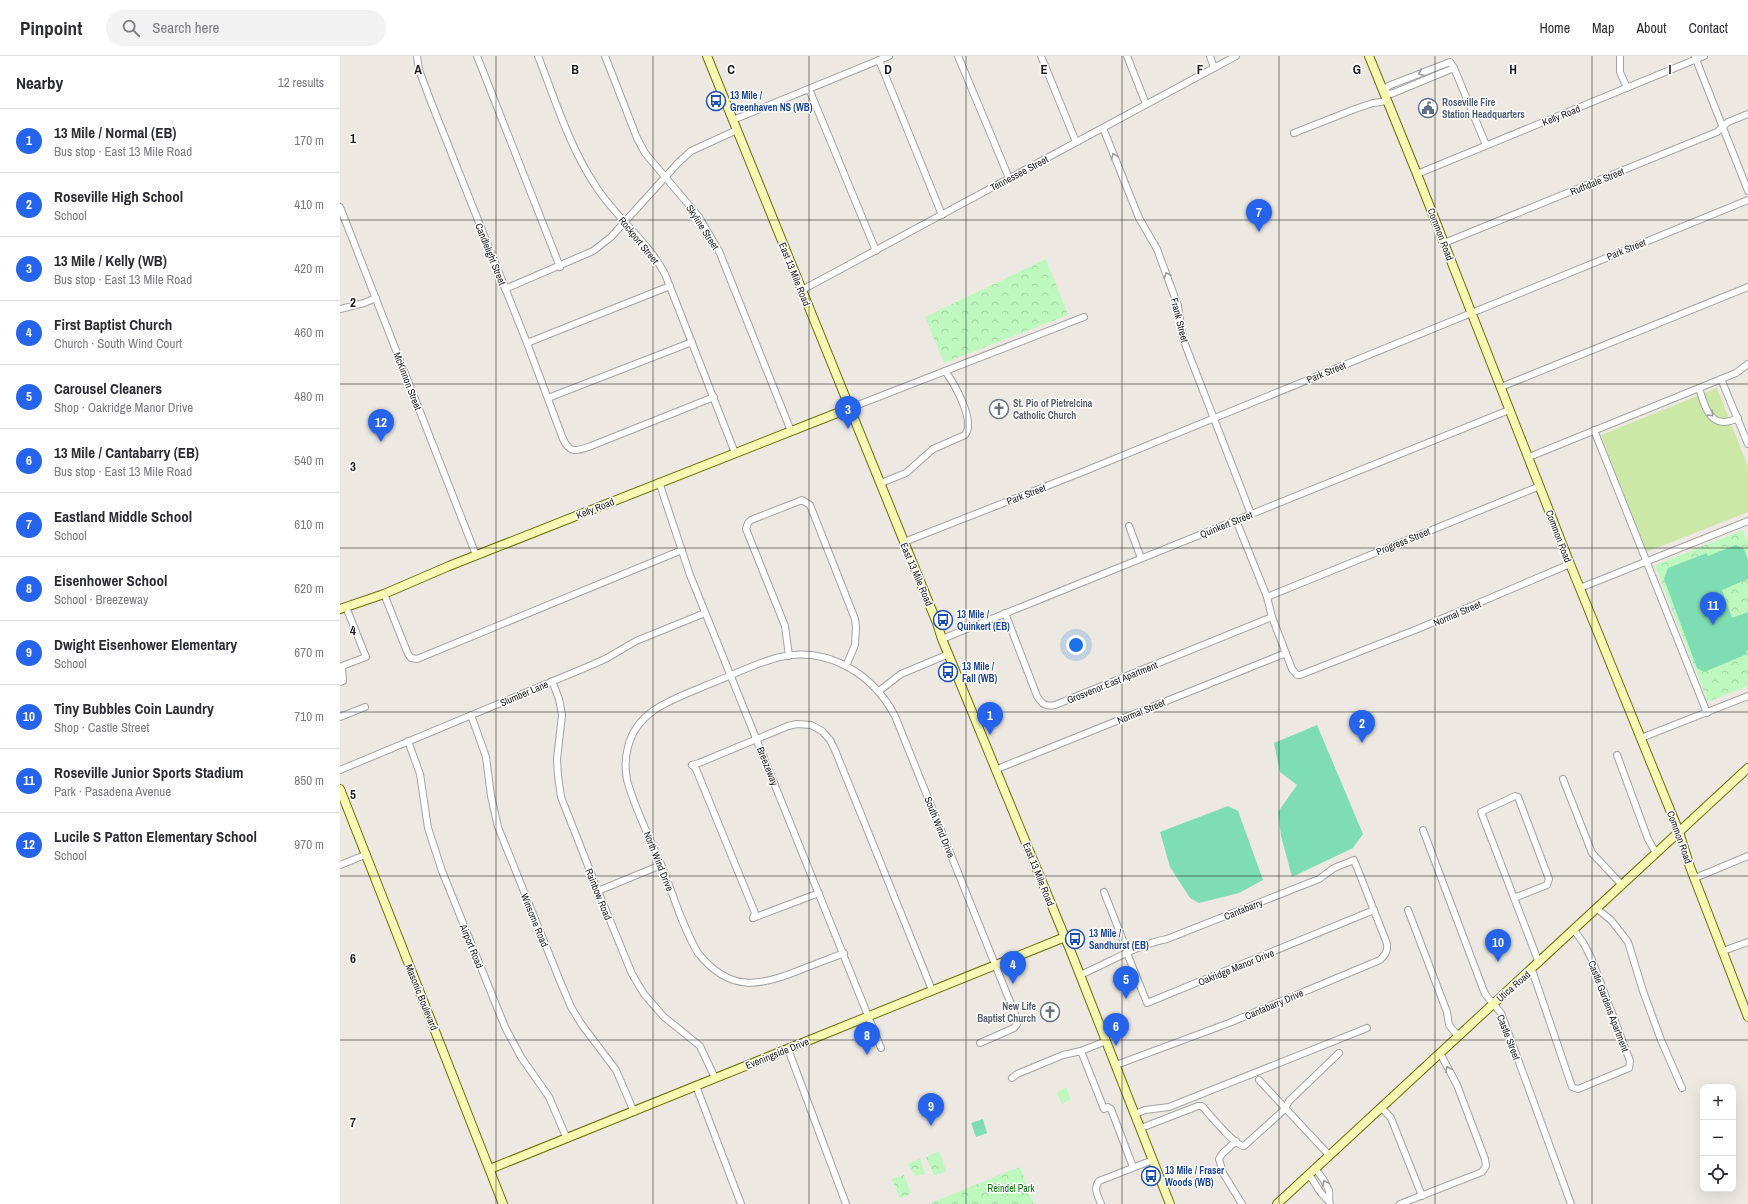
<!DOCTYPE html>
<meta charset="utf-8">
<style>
:root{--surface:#fff;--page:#f2f2f3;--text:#2b2b33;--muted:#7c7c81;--line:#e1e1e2;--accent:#2563eb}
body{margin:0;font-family:"Archivo Narrow",sans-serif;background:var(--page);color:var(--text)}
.controls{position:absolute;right:12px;bottom:12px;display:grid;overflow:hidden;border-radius:8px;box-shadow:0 4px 16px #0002}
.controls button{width:36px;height:36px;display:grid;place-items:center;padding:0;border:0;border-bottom:1px solid var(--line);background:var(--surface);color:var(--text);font:20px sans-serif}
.you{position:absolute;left:736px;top:589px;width:14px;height:14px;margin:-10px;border:3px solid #fff;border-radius:50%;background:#1a73e8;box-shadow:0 0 0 6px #1a73e833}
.badge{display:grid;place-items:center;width:26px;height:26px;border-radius:50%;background:var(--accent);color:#fff;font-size:13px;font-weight:700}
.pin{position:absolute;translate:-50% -33px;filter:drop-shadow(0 1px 2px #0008)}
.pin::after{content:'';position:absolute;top:21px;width:14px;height:12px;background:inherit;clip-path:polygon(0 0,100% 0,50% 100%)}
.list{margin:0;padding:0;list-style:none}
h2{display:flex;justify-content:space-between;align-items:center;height:52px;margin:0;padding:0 16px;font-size:17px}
h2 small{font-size:13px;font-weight:400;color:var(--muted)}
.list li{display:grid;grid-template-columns:26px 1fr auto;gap:12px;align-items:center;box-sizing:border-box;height:64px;padding:0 16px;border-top:1px solid var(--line)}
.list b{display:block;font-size:15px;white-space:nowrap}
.list p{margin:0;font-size:13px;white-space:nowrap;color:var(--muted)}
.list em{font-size:13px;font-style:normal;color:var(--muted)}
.icon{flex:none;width:22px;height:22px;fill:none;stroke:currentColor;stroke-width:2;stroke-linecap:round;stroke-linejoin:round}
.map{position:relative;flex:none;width:1408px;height:1148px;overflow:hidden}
header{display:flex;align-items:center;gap:24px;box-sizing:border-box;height:56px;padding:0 20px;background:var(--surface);border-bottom:1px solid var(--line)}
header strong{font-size:19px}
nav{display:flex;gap:22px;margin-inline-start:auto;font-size:14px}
.search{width:280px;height:36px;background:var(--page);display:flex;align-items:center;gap:10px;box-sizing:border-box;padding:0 14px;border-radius:22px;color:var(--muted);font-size:15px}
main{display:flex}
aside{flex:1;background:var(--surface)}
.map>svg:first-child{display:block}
.grass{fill:#cbe8a7}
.park{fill:url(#park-crowns)}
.pitch{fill:#7fddb3}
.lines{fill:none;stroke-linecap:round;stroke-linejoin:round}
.street-casing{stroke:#a3a3a3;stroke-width:8}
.secondary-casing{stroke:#6c7006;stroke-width:10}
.street{stroke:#fff;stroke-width:6}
.secondary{stroke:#f8f8b5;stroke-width:8}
.oneway{stroke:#999}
.grid{fill:none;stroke:#1c1c1c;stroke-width:1;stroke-opacity:0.55}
.labels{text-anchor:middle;stroke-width:3;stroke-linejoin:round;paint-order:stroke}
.transit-label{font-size:10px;font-weight:bold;fill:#164399;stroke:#fff;text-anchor:start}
.service-label{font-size:10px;font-weight:bold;fill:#4e5e75;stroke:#fff;text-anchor:start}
.street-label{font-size:10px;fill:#1c1c1c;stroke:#fff}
.worship-label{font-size:10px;font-weight:bold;fill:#5b616d;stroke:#fff;text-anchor:start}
.park-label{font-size:10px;fill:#0c780e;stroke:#fff}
.grid-label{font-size:13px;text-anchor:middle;font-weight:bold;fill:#1c1c1c;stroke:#fff;stroke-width:3;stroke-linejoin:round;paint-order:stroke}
</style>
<header>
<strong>Pinpoint</strong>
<div class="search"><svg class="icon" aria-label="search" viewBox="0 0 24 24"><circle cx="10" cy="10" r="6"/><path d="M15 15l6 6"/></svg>Search here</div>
<nav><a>Home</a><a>Map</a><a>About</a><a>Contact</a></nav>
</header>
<main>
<aside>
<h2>Nearby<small>12 results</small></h2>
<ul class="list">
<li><span class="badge">1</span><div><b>13 Mile / Normal (EB)</b><p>Bus stop · East 13 Mile Road</p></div><em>170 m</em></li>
<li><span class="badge">2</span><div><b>Roseville High School</b><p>School</p></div><em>410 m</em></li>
<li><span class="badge">3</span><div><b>13 Mile / Kelly (WB)</b><p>Bus stop · East 13 Mile Road</p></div><em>420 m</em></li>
<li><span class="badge">4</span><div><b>First Baptist Church</b><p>Church · South Wind Court</p></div><em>460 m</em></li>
<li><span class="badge">5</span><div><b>Carousel Cleaners</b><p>Shop · Oakridge Manor Drive</p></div><em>480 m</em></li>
<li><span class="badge">6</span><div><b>13 Mile / Cantabarry (EB)</b><p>Bus stop · East 13 Mile Road</p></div><em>540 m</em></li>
<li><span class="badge">7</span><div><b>Eastland Middle School</b><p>School</p></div><em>610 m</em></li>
<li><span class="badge">8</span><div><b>Eisenhower School</b><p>School · Breezeway</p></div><em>620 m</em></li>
<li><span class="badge">9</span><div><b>Dwight Eisenhower Elementary</b><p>School</p></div><em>670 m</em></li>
<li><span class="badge">10</span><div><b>Tiny Bubbles Coin Laundry</b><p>Shop · Castle Street</p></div><em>710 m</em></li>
<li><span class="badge">11</span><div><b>Roseville Junior Sports Stadium</b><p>Park · Pasadena Avenue</p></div><em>850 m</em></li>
<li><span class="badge">12</span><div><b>Lucile S Patton Elementary School</b><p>School</p></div><em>970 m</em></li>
</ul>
</aside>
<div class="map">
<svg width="1408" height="1148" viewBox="0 0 1408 1148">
<defs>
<pattern id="park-crowns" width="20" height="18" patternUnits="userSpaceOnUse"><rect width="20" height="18" fill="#bef8be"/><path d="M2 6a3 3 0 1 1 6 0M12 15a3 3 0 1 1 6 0" fill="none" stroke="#a3d4a3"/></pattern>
</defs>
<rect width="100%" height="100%" fill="#ede9e2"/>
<polygon class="grass" points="1377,332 1408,411 1408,456 1306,496 1261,379"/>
<g class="park">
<polygon points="706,203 728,259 604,307 585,261"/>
<polygon points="1403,474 1408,486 1408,630 1368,646 1315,509"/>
<polygon points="726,1031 731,1043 722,1048 717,1037"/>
<polygon points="599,1095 606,1115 596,1119 594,1119 586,1101"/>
<polygon points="580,1102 585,1118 575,1120 568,1108"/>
<polygon points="680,1111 694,1148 589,1148 669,1115"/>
<polygon points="564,1119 571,1138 560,1142 552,1123"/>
</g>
<g class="pitch">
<polygon points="1396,489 1404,493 1408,504 1408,523 1382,534 1392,562 1408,556 1408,594 1406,595 1407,598 1364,616 1357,612 1324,523 1328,512 1367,497 1368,500"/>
<polygon points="977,669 1023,778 1013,792 952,821 941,780 938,756 957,729 940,716 934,687"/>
<polygon points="888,750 898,755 923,824 899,837 859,847 850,842 830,811 820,776"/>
<polygon points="643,1063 647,1077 636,1081 631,1067"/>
</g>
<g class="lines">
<g class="street-casing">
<g id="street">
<path d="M 77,0 L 79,14 L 91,46 L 187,287 L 223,383 C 230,398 237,395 251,390 L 374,341"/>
<polyline points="137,0 220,211"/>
<path d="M 198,0 C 215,43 229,90 255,129 C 275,161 307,184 325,218 L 395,397"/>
<polyline points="265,0 297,82 305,97 359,161 379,195 451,375"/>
<polyline points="618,0 669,122"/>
<polyline points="701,0 736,86"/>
<polyline points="787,0 806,48"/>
<polyline points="870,0 874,12"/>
<polyline points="1280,0 1280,16 1287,32"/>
<polyline points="1355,1 1408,135"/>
<polyline points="539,4 602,159"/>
<polyline points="469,33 536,195"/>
<polyline points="1043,36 1048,30 1110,6 1114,12 1146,89"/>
<polyline points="1043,36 1051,38 1114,12"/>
<polyline points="393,64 549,0"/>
<polyline points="763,72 799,162 817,193 838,250 843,283 911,458"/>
<polyline points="954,77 1015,53 1033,47 1047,45"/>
<polyline points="1077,118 1364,0"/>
<polyline points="0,151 136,499"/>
<polyline points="1104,187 1377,76 1388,66 1408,58"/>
<polyline points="165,233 253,195 271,181 338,107 351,95 397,74"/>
<polyline points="462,234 896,0"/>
<polyline points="0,253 24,247 36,242"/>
<polyline points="187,287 330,230"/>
<polyline points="1381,323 1408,388"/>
<polyline points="1161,331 1408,231"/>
<path d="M 1359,332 C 1363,344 1367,365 1383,366 C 1388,366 1394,364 1398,362"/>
<polyline points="208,342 352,286"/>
<polyline points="510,352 744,261"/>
<polyline points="1254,374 1367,657"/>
<polyline points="1189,401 1396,317 1408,308"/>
<polyline points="319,426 350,519 541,992"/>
<path d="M 541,427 L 566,417 L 593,393 L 625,379 C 636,365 614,327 605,315"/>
<polyline points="896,464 927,541 932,561 952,613 957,619 960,619 1080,572 1230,508"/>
<polyline points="789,470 801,502"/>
<polyline points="564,486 740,417 1408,144"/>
<polyline points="1240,532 1408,465"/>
<polyline points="44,538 68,598 71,602 77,603 342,494"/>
<polyline points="927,541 1200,430"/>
<path d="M 665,557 L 697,640 C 702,648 705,651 715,649 L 932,561"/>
<polyline points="602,583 1169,354"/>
<polyline points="449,600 445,570 406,473 408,467 411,464 462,444 470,449 515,563 516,571 515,589 506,610"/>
<polyline points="212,625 219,643 222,659 217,703 218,720 221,741 258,835 292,918 304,938 324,961 360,990 375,1022"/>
<polyline points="0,626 3,625 2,610 26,601 6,551"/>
<polyline points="539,635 561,618 609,598"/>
<polyline points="131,659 146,701 151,740 158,771 220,925 231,951 242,969 276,1014 294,1056"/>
<polyline points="0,661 25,651"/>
<polyline points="1301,682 1408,640"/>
<polyline points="68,685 80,718 88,772 102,815 165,971 181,1001 209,1041 227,1083"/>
<polyline points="1277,699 1308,783 1316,797"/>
<polyline points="352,709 359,707 448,670 457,668 471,669 482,675 490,684 495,694 592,934"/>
<polyline points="352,709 356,713 415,857 413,862"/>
<polyline points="657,713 946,597"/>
<polyline points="0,714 254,608 267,602 296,585 365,557"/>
<polyline points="1223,723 1252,797 1282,829"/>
<polyline points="1083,774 1145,938 1161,957 1231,1148"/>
<polyline points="0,809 25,799"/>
<polyline points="1355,822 1408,800"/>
<polyline points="258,835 321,809"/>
<polyline points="764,836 788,897"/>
<polyline points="1174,842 1207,829 1209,823 1178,741 1175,740 1141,756 1199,907"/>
<polyline points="1257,853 1271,864 1288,886 1303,935 1321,984 1342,1032"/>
<polyline points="1068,854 1107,956 1109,969 1118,980"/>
<polyline points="413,862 479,837"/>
<polyline points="1383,895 1408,886"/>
<path d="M 504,897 C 489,903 475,908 460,914 C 419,931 389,936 358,897 C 342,870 333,838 321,808 C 309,781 295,753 287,724 C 285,713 285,702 288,691 C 297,653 335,643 367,629 C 391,620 415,607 440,601 C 488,590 533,618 555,660 L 677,963 L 677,968 L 674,972 L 640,987"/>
<polyline points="787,897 807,947 1034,854"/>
<polyline points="1192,914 1232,1031 1238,1033 1289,1012 1290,1005 1252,904 1244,888 1234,874"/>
<path d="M 740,919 C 769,907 796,889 827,883 L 979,823 L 994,812 L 1014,804 L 1046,885 C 1049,893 1046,898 1040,904 L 889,967 L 776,1009"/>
<polyline points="448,993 506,1148"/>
<polyline points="741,995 764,1053 768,1051 771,1053 793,1111"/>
<polyline points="672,1022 677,1018 723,999 741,995 766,985"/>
<polyline points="919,1024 989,1099"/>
<polyline points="356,1030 401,1148"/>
<polyline points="1041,1051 1051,1062 1082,1140"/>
<polyline points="795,1058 805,1054 829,1051 1027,972"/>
<path d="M 801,1072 L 858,1050 L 862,1050 C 870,1059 895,1090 904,1090 L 945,1053 L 949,1045 L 999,997"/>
<polyline points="896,1085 882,1098 879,1103 883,1117 902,1148"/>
<path d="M 975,1113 C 981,1119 986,1127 989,1135 C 990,1140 988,1143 990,1148"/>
<path d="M 969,1119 C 976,1127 979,1138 988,1144"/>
<path d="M 761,1148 C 758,1140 753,1132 759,1125 L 813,1104"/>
<polyline points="1060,1148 1142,1116 1146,1110 1145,1103 1117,1029 1100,997"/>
</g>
</g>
<g class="secondary-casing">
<g id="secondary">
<polyline points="367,0 597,567 602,583 731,896 830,1148"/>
<polyline points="1029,0 1077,118 1230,508 1339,776 1350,811 1408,961"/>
<polyline points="0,553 44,538 109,510 510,352"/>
<polyline points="0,733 163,1148"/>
<polyline points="150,1113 725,881"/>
<polyline points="937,1148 1408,712"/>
</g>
</g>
<use href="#street" class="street"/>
<use href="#secondary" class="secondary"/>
</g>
<defs><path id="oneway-chevron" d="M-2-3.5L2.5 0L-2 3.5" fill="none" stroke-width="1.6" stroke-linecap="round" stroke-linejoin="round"/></defs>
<g class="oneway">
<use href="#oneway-chevron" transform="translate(1081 17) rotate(158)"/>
<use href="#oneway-chevron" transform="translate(774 100) rotate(-112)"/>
<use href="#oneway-chevron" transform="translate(827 219) rotate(-110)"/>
<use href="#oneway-chevron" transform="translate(1371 358) rotate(45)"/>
<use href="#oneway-chevron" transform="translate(1108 1013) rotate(-114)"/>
<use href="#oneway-chevron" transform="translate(985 1127) rotate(-114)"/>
</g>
<path class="grid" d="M 156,0 L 156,1148M 313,0 L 313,1148M 469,0 L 469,1148M 626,0 L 626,1148M 782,0 L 782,1148M 939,0 L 939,1148M 1095,0 L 1095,1148M 1252,0 L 1252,1148M 0,164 L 1408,164M 0,328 L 1408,328M 0,492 L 1408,492M 0,656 L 1408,656M 0,820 L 1408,820M 0,984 L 1408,984"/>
<defs>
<g id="bus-ring" transform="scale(1)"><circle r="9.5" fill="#fff" stroke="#1a4fb4" stroke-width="1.5"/><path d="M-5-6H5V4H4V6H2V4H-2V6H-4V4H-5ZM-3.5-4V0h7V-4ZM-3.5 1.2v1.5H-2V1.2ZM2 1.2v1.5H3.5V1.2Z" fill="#1a4fb4"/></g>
<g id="civic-ring" transform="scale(1)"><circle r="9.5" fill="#fff" stroke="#5c6f8a" stroke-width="1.5"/><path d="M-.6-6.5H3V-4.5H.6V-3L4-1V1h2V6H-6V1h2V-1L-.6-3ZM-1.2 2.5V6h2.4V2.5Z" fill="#5c6f8a"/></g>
<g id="church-ring" transform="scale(1)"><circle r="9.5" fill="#fff" stroke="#6b7280" stroke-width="1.5"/><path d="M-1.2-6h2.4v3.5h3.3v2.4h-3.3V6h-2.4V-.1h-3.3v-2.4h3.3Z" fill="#6b7280"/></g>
</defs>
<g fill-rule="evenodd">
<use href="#bus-ring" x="376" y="45"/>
<use href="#civic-ring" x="1088" y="52"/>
<use href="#church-ring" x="659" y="353"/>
<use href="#bus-ring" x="603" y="564"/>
<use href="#bus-ring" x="608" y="616"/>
<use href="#bus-ring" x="735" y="883"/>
<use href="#church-ring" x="710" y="956"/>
<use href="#bus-ring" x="811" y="1120"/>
</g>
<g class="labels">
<g class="transit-label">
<text x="390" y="43">13 Mile /<tspan x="390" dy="12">Greenhaven NS (WB)</tspan></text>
<text x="617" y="562">13 Mile /<tspan x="617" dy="12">Quinkert (EB)</tspan></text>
<text x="622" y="614">13 Mile /<tspan x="622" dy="12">Fall (WB)</tspan></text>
<text x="749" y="881">13 Mile /<tspan x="749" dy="12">Sandhurst (EB)</tspan></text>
<text x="825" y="1118">13 Mile / Fraser<tspan x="825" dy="12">Woods (WB)</tspan></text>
</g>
<g class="service-label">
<text x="1102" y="50">Roseville Fire<tspan x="1102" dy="12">Station Headquarters</tspan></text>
</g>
<g class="street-label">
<text transform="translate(1221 59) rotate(-22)" y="4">Kelly Road</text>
<text transform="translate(679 117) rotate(-28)" y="4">Tennessee Street</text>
<text transform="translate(1257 125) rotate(-22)" y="4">Ruthdale Street</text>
<text transform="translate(363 171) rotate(57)" y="4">Skyline Street</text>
<text transform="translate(1101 178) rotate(69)" y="4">Common Road</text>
<text transform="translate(299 184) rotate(51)" y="4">Rockport Street</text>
<text transform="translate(1286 193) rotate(-22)" y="4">Park Street</text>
<text transform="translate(151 198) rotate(68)" y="4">Candlelight Street</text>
<text transform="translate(455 218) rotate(68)" y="4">East 13 Mile Road</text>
<text transform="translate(840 264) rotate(76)" y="4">Frank Street</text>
<text transform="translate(986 316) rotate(-22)" y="4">Park Street</text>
<text transform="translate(68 325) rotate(69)" y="4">McKinnon Street</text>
<text transform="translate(686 438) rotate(-21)" y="4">Park Street</text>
<text transform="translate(255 452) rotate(-22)" y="4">Kelly Road</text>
<text transform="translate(886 468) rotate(-22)" y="4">Quinkert Street</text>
<text transform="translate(1219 480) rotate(69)" y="4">Common Road</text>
<text transform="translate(1063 485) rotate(-22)" y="4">Progress Street</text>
<text transform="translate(577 518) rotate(67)" y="4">East 13 Mile Road</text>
<text transform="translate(1117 557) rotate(-23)" y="4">Normal Street</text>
<text transform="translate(772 626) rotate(-22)" y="4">Grosvenor East Apartment</text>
<text transform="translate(184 637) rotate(-23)" y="4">Slumber Lane</text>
<text transform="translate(801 655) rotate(-22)" y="4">Normal Street</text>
<text transform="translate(428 710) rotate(68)" y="4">Breezeway</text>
<text transform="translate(600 771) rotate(68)" y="4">South Wind Drive</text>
<text transform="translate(1340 781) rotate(70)" y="4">Common Road</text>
<text transform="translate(319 805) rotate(68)" y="4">North Wind Drive</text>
<text transform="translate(699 818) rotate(68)" y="4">East 13 Mile Road</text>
<text transform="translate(259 838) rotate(68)" y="4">Rainbow Road</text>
<text transform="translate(903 853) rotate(-22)" y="4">Cantabarry</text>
<text transform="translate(195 864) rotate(68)" y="4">Winsome Road</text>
<text transform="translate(132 890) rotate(68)" y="4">Airport Road</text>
<text transform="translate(896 911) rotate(-22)" y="4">Oakridge Manor Drive</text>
<text transform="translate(1173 930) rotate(-41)" y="4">Utica Road</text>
<text transform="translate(82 941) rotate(68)" y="4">Masonic Boulevard</text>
<text transform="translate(934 948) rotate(-23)" y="4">Cantabarry Drive</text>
<text transform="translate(1269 950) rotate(69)" y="4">Castle Gardens Apartment</text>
<text transform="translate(1169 981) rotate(69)" y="4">Castle Street</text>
<text transform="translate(437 997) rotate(-22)" y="4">Eveningside Drive</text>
</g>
<g class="worship-label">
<text x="673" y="351">St. Pio of Pietrelcina<tspan x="673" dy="12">Catholic Church</tspan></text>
<text x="696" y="954" text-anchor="end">New Life<tspan x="696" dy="12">Baptist Church</tspan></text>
</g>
<g class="park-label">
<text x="671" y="1136">Reindel Park</text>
</g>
</g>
<g class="grid-label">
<text x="78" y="18">A</text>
<text x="235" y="18">B</text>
<text x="391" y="18">C</text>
<text x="548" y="18">D</text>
<text x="704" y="18">E</text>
<text x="860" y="18">F</text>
<text x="1017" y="18">G</text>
<text x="1173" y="18">H</text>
<text x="1330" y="18">I</text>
<text x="13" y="87">1</text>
<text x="13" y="251">2</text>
<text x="13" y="415">3</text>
<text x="13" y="579">4</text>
<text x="13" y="743">5</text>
<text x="13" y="907">6</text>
<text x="13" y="1071">7</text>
</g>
</svg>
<div class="controls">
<button>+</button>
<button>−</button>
<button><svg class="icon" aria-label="locate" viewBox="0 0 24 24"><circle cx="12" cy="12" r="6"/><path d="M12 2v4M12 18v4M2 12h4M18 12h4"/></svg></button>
</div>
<div class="you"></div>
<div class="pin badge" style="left:650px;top:679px">1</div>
<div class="pin badge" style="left:1022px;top:687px">2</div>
<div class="pin badge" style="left:508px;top:373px">3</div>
<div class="pin badge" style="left:673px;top:928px">4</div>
<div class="pin badge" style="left:786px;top:943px">5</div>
<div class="pin badge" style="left:776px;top:990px">6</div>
<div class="pin badge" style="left:919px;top:176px">7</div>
<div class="pin badge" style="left:527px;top:999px">8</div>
<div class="pin badge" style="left:591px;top:1070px">9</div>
<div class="pin badge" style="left:1158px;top:906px">10</div>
<div class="pin badge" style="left:1373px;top:569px">11</div>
<div class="pin badge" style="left:41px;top:386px">12</div>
</div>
</main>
